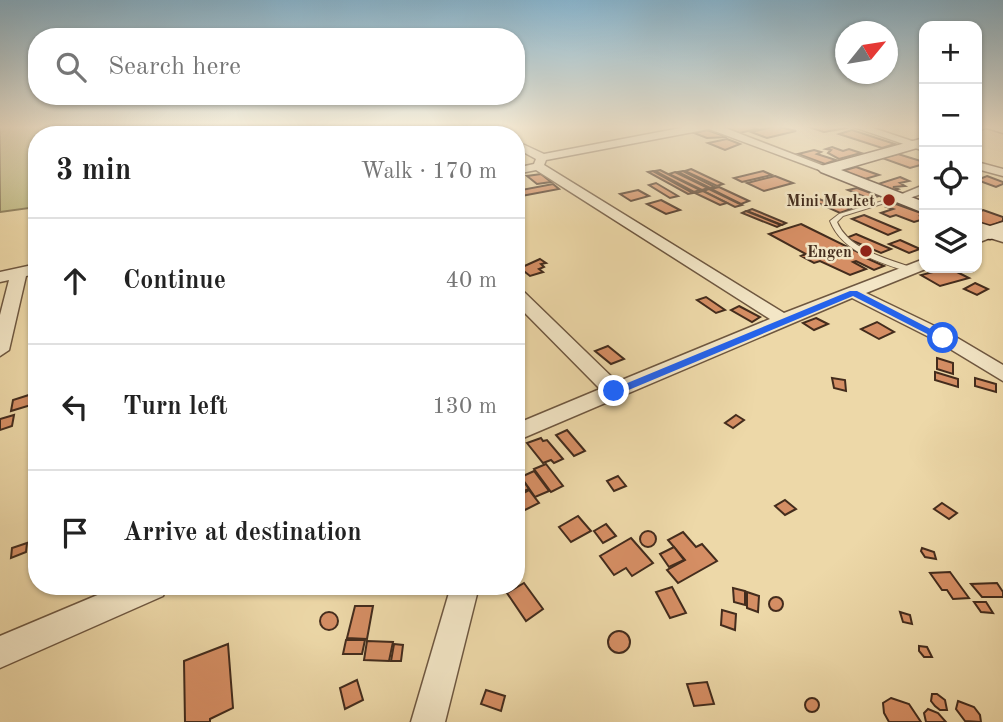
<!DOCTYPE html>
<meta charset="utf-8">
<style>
:root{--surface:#fff;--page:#f6f6f6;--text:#222;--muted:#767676;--line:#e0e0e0}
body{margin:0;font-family:"Old Standard TT",serif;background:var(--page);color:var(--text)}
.controls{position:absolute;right:21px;top:21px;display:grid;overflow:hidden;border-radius:14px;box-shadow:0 2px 5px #0004}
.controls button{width:63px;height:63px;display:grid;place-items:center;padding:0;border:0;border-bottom:2px solid var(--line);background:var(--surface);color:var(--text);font:35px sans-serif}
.compass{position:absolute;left:835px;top:21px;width:63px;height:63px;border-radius:50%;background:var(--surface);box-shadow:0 2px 5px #0004;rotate:60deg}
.stop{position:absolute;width:21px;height:21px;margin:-16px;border:5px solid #2563eb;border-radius:50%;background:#fff}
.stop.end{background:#2563eb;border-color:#fff;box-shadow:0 2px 7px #0008}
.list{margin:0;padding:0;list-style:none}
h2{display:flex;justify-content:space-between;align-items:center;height:91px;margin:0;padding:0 28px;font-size:30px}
h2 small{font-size:23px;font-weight:400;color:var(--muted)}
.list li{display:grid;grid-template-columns:46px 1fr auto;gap:21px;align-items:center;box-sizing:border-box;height:126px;padding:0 28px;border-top:2px solid var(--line)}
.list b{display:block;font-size:26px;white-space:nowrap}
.list em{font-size:23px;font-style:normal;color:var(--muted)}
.icon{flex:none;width:38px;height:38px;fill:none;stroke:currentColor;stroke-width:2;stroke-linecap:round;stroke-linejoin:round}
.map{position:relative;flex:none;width:1003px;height:722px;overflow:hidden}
.search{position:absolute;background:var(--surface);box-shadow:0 2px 5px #0004;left:28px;top:28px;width:497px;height:77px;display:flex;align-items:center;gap:18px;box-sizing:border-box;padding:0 24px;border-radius:28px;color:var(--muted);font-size:26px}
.panel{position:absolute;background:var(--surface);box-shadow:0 2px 5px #0004;left:28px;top:126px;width:497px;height:469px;border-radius:28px}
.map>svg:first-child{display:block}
.green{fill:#c0bc83;stroke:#827450;stroke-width:2}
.building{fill:#d58e64;stroke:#432c1d;stroke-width:2}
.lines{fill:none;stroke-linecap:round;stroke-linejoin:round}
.lane-casing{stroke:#6e5740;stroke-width:2}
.street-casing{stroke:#6e5740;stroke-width:3}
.secondary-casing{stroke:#432c1d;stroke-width:3}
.lane{fill:#f3e6c6;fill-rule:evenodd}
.street{fill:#f3e6c6;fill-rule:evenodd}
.secondary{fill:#f3e6c6;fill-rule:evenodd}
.route{fill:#2563eb}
.poi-dot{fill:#8f2418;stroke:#f3e6c6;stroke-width:2.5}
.labels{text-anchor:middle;stroke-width:5;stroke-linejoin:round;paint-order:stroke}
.far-poi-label{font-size:16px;font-weight:bold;fill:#432c1d;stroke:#f3e6c6;text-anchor:end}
</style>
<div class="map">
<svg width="1003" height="722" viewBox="0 0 1003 722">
<rect width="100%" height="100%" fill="#edd8a8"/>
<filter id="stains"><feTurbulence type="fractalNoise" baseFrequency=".00286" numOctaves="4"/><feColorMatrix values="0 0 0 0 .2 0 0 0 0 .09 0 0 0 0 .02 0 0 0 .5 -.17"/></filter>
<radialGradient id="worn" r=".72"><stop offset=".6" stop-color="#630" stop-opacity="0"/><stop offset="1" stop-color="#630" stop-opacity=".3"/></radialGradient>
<polygon class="green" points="0,126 164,126 145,130 149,135 37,135 37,207 0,212"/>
<g class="building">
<polygon points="720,126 749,126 757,129 739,133"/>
<polygon points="776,126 796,131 767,138 751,132"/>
<polygon points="806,126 842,126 846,128 824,132"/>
<polygon points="707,130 727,137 707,138 694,133"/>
<polygon points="852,130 895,144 882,148 839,134"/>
<polygon points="727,139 740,144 725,150 708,143"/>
<polygon points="832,147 843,151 849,149 861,153 839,159 828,153 831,150 826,149"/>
<polygon points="814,150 821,152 817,154 836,160 825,164 798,154"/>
<polygon points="898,154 924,162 924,164 910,168 882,158"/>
<polygon points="856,167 879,175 865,179 842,171"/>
<polygon points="691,169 723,184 717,186 685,171"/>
<polygon points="660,170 700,190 694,192 655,171"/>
<polygon points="653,171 693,193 688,194 648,172"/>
<polygon points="683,171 715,187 710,188 678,172"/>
<polygon points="763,171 772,175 742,182 734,178"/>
<polygon points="675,172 708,188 702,190 669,174"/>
<polygon points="541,174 551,182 537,184 527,176"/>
<polygon points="775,176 793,183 764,191 747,183"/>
<polygon points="987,176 1003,182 1003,184 996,187 977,180"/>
<polygon points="900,177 909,181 900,183 905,186 893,187 898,189 894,190 878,184"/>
<polygon points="656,183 678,196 670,198 649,185"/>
<polygon points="553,184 559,189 516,197 516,191"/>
<polygon points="719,187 749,201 741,204 711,189"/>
<polygon points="857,188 879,196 870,199 848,190"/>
<polygon points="709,189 742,205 735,207 703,191"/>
<polygon points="638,190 649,196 631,201 620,194"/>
<polygon points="703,191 727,203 720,205 695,193"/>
<polygon points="814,197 824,201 829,199 851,209 840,213 807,198"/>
<polygon points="661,200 680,210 666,214 647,204"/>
<polygon points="896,204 924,214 920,216 924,219 914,222 896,215 890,217 881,213 893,209 887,207"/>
<polygon points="752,209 786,223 782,225 747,211"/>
<polygon points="983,210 1003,217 1003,221 989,227 977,223 977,213"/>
<polygon points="746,211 781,225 777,227 742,213"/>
<polygon points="864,215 900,230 888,235 852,219"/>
<polygon points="801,224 868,257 866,258 884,266 874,270 856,261 853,262 866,269 850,275 820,261 814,263 801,256 806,254 769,234"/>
<polygon points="856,234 891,249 881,253 846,238"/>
<polygon points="900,240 920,249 909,253 889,244"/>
<polygon points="540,259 546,263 541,264 544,267 539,269 543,272 530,276 520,268"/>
<polygon points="949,268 969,278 940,286 921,275"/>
<polygon points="975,283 988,289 977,295 964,289"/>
<polygon points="706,297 725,310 716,313 697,300"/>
<polygon points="739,306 760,317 752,322 731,310"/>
<polygon points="816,318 828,324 814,330 803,323"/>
<polygon points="877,322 894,332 879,339 861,329"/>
<polygon points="608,346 624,359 611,364 595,351"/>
<polygon points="937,358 953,363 953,374 937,369"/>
<polygon points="935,372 958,379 958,387 935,380"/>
<polygon points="832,378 845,380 846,391 834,388"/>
<polygon points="975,378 996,384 996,392 975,386"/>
<polygon points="32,394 31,405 11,411 13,400"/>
<polygon points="14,415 12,426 0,430 0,419"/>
<polygon points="736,415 744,420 733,428 725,423"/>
<polygon points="567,430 585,451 574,456 556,435"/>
<polygon points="541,438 543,441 547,440 563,459 554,463 551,460 543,463 527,443"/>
<polygon points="546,464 563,486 551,492 534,469"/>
<polygon points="534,471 549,491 535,497 521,477"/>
<polygon points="519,475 529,489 516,494 516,476"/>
<polygon points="618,476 626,486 614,491 607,481"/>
<polygon points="529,490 539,503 525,510 516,497"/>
<polygon points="785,500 796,509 785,515 775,506"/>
<polygon points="942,503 957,513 949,519 934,509"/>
<polygon points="578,516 591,531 571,542 559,527"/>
<polygon points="606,524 616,536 603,543 594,531"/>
<circle cx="648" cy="539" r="8"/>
<polygon points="683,532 696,547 702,544 717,561 678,583 667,570 685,560 668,540"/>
<polygon points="631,538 653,563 632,576 626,568 614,575 600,556"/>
<polygon points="27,543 26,552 11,558 12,548"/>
<polygon points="674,547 684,560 669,567 660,554"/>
<polygon points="922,548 934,552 936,559 925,557 921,551"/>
<polygon points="950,572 969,598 953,599 947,590 942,590 930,573"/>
<polygon points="524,583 543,609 526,621 507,593"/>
<polygon points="997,583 1003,592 1003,597 982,597 971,584"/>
<polygon points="672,587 686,613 670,618 656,592"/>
<polygon points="733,588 745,591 745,605 734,602"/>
<polygon points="747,592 759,596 758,612 747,608"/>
<circle cx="776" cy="604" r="7"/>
<polygon points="974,602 986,602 993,613 981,612"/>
<polygon points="355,606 373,606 367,639 347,638"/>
<polygon points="722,610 736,614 735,630 721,625"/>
<circle cx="329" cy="621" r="9"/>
<polygon points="900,612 910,615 912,624 903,622"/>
<circle cx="619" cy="642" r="11"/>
<polygon points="346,640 365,640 362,654 343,654"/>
<polygon points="367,641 393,642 389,661 364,660"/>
<polygon points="228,644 233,708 210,719 210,722 185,722 184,661"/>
<polygon points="394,644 403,645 401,661 391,661"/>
<polygon points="919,646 927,647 932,657 924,657 919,651"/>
<polygon points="357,680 363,700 345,709 340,688"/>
<polygon points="707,682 714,704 694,706 687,684"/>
<polygon points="486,690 505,696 501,711 481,704"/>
<polygon points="932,694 937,694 945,700 947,710 940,710 935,706 931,701"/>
<circle cx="812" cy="705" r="7"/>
<polygon points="891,698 909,704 921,722 889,722 884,713 883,703"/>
<polygon points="958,701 974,707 980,715 981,722 965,721 956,709"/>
<polygon points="928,709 938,713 946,722 926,722 924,713"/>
</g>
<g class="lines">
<g class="lane-casing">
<path id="lane" d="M 896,197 L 901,198 L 843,216 L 837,222 C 849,250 886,258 913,268 L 913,272 L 910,272 C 880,263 842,252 830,221 L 839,214 Z"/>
</g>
<g class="street-casing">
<g id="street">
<polygon points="480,126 492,126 505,135 493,135"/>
<polygon points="691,126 720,126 832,169 822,171 709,129 546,160 544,165 784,313 924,259 924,268 928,268 866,293 949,333 1003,365 1003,381 937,341 852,298 516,441 516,424 600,389 516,304 516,289 522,290 617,382 770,319 536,170 516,174 516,168 534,164 536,159 516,148 516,141 544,154"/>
<polygon points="851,126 867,126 924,145 924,151"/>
<polygon points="985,126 1003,127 1003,133 987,128"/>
<polygon points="977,162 1003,169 1003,176 977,169"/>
<polygon points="924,185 924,193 898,202 892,198"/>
<polygon points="990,229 1003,233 1003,242 990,238 977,243 977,234"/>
<polygon points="37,264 37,274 26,276 9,350 0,356 0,315 9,280 0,282 0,272"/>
<polygon points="119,586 167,586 163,596 0,668 0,636"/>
<polygon points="451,586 479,586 445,722 411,722"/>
</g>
</g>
<g class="secondary-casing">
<g id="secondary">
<polygon points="977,126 989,126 977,132"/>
<polygon points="924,138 924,146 841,170 924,202 924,213 821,172 818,169 821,166"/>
<polygon points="977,222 990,226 1003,222 1003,235 990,239 977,235"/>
</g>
</g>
<use href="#lane" class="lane"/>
<use href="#street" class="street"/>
<use href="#secondary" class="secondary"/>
</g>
<linearGradient id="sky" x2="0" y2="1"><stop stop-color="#88b6d0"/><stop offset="0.56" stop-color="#f7edd8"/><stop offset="1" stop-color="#f7edd8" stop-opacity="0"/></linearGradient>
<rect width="1003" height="227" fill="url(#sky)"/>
<polygon class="route" points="850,291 857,291 948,338 939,340 853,296 619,394 610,394 608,391"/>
<g class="poi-dot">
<circle cx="889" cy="200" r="7"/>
<circle cx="866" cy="251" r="7"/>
</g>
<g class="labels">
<g class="far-poi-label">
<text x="875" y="206">Mini Market</text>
<text x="852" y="257">Engen</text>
</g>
</g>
<rect width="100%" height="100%" filter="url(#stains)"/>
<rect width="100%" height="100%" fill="url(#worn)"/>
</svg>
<div class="controls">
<button>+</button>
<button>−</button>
<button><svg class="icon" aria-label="locate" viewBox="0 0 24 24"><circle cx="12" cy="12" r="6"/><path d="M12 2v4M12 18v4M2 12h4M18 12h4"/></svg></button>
<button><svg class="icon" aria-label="layers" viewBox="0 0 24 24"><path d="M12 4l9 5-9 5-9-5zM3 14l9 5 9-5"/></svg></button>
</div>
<svg class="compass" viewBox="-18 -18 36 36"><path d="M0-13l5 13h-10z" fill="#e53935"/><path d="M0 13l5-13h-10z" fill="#767676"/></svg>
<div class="stop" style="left:943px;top:338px"></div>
<div class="stop end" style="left:614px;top:391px"></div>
<div class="search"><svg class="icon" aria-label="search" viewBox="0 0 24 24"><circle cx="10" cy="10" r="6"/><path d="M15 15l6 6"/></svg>Search here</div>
<section class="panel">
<h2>3 min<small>Walk · 170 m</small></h2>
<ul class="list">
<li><svg class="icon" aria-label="ahead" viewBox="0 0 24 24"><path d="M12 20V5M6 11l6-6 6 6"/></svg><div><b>Continue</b></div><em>40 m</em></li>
<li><svg class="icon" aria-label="left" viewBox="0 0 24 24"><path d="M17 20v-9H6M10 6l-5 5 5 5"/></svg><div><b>Turn left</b></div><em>130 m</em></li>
<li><svg class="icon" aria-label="arrive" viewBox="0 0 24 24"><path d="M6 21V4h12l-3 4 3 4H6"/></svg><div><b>Arrive at destination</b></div></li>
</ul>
</section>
</div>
